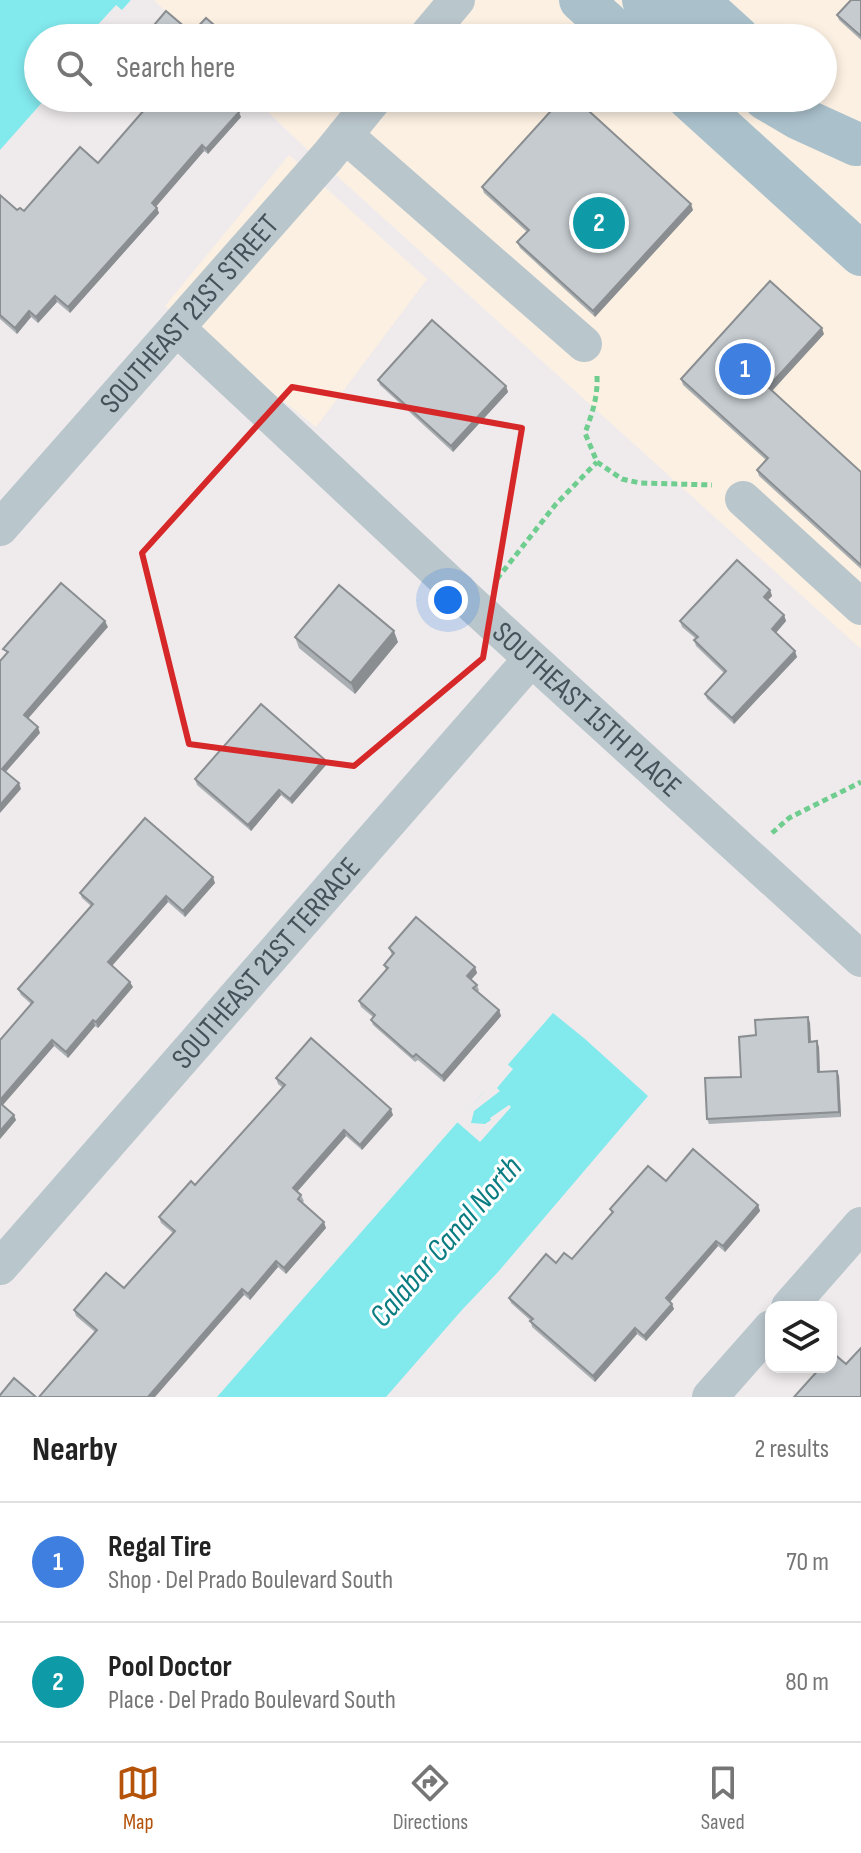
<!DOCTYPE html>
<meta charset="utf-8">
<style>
:root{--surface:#fff;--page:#f6f6f6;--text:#222;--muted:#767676;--line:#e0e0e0;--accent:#b45309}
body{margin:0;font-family:"Sofia Sans Condensed",sans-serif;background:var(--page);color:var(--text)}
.controls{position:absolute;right:24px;bottom:24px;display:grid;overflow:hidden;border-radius:16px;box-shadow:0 4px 12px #0003}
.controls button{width:72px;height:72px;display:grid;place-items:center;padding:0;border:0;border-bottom:2px solid var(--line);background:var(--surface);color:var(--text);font:40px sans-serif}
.you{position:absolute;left:448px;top:600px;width:28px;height:28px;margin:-20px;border:6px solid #fff;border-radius:50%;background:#1a73e8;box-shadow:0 0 0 12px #1a73e833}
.badge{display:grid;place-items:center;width:52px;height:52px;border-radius:50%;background:var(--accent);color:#fff;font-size:26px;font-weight:700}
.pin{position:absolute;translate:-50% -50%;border:4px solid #fff;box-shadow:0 2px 8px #0006}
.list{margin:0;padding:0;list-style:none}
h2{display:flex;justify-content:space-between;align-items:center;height:104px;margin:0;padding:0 32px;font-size:34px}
h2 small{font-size:26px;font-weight:400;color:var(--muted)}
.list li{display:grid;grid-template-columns:52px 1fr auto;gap:24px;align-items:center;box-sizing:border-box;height:120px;padding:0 32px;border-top:2px solid var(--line)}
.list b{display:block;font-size:30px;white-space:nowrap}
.list p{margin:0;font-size:26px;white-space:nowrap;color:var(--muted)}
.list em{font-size:26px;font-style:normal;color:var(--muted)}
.icon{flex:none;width:44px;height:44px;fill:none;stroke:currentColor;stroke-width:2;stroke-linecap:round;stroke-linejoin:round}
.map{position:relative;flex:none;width:861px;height:1397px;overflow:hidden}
.search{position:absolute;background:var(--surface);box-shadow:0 4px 12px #0003;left:24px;right:24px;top:24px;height:88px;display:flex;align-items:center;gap:20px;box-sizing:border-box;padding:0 28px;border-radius:44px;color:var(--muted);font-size:30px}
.sheet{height:344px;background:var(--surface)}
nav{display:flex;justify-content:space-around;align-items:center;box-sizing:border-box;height:112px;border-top:2px solid var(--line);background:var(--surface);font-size:22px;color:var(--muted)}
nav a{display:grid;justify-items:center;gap:4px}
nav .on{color:var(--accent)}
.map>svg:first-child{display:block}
.commercial{fill:#fcf0e2}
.water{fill:#82e9ed}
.pier{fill:#efebec}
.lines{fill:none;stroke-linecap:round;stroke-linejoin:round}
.path{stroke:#6ecd8f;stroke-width:5;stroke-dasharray:6 4;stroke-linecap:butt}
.minor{stroke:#b9c6cc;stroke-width:36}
.major{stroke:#aac1cc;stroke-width:44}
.wall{fill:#a9afb2}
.shaded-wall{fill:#8a8e91}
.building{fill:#c5cbcf;stroke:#8a8e91;stroke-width:2}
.marked{fill:none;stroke:#d62828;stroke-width:6;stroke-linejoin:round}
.labels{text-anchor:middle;stroke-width:6;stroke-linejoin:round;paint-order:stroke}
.street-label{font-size:30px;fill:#445359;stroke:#fff}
.water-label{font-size:32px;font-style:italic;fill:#0a7d82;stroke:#fff}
</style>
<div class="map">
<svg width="861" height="1397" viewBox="0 0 861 1397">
<rect width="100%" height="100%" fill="#efebec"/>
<g class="commercial">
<polygon points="154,0 861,0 861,649 296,139 254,98 823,98 823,38 193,38"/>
<polygon points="289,155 427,279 316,427 165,306"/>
</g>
<g class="water">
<polygon points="0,0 131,0 98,38 38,38 38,98 46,98 0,150"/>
<polygon points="553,1013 585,1039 648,1096 498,1272 461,1311 386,1397 217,1397"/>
</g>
<g class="pier">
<polygon points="131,0 135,0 134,2 104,37 94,29 116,5 122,10"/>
<polygon points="505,1062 513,1069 497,1088 500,1091 474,1111 471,1123 485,1124 491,1120 490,1118 509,1105 511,1107 480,1142 457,1122 484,1092 481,1089"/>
</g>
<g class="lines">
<g class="path">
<path d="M 597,376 C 598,397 592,414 585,433 L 597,462 L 622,479 L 640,483 L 712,485"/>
<polyline points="497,579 556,504 597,462"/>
<polyline points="772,833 789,818 861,782"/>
</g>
<g class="minor">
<polyline points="425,38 457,0"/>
<polyline points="345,135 584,344"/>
<path id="s1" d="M 177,328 L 475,607 L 861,959"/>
<polyline points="743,499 861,607"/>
<path id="s2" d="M 0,528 L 328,156 L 375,98"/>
<path id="s3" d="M 0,1267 L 531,659"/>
<polyline points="789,1307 861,1225"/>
<polyline points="710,1397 771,1328"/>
</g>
<g class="major">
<polyline points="581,0 623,38"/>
<polyline points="644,0 687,38"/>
<polyline points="696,0 738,38"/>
<polyline points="689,98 861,254"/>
<polyline points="765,98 799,118 856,144"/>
</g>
</g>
<g class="wall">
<polygon points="861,0 861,40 839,20 837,15"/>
<polygon points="144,98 236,98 230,104 241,117 208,154 204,151 156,206 159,213 70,313 57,302 38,323 31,317 17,334 0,319 0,195 17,210 24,211 98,163 150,103"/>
<polygon points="482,187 693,210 595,317 520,248 517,242 527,232 484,193"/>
<polygon points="824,334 772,391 861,472 861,569 759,476 757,470 766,460 683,385 681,379"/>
<polygon points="378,380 506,386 508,392 453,452 380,385"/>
<polygon points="770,590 772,596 768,600 784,615 786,621 776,633 797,657 734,724 707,699 705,694 724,673 696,646 694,640 695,638 682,627 680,621"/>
<polygon points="295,637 398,642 355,694 299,648"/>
<polygon points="326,765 292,804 281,795 251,831 197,785 195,779"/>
<polygon points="215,883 185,917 168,902 112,966 133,987 98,1028 95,1026 68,1058 54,1046 3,1105 16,1120 0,1139 0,1040 31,1004 21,995 18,989 91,906 82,898 80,893"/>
<polygon points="389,948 475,967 477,973 471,980 477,985 479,990 478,992 499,1010 501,1016 444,1082 418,1060 415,1062 373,1025 371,1020 373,1017 361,1007 359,1001 386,970 384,965 392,955"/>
<polygon points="810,1023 811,1042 819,1047 820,1072 839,1076 841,1117 709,1124 707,1119 741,1077 756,1035"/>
<polygon points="276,1078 393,1115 362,1150 346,1136 297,1192 301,1195 304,1201 302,1203 326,1228 286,1274 278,1267 250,1300 244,1295 95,1332 76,1316 74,1310 124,1288 173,1233 161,1223 159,1217 195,1185 283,1088 278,1084"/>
<polygon points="666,1181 758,1205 760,1211 725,1252 718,1246 670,1302 674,1309 646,1341 637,1334 595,1382 532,1327 531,1321 511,1303 509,1298 556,1263 572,1259 612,1213 610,1209"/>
</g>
<g class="shaded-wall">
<polygon points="229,98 236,98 228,106 226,101"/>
<polygon points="239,112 241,117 208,154 206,149"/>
<polygon points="202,145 204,151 154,209 152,203"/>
<polygon points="691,204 693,210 595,317 593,311"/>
<polygon points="157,208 159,213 70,313 68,307"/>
<polygon points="55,296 57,302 38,323 36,317"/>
<polygon points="29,311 31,317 17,334 15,328"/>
<polygon points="822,328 824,334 770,393 768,387"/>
<polygon points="506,386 508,392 453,452 451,446"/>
<polygon points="770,590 772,596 766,602 764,597"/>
<polygon points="784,615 786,621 774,635 772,629"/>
<polygon points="105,621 108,627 26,721 24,715"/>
<polygon points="394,631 398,642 355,694 351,683"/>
<polygon points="795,651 797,657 734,724 732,718"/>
<polygon points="38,727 40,733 4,774 2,769"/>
<polygon points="324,759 326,765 292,804 290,799"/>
<polygon points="19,783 21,789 0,813 0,805"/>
<polygon points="279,790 281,795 251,831 248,825"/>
<polygon points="213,877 215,883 185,917 183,911"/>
<polygon points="166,896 168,902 110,968 108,962"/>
<polygon points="475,967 477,973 469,982 467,976"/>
<polygon points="130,982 133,987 98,1028 96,1022"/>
<polygon points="499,1010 501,1016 444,1082 442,1076"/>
<polygon points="808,1017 810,1023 811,1047 809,1042"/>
<polygon points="93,1020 95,1026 68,1058 66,1052"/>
<polygon points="52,1040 54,1046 1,1107 0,1100"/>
<polygon points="817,1041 819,1047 820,1078 818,1072"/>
<polygon points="837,1071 839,1076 841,1117 839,1112"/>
<polygon points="391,1109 393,1115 362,1150 360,1145"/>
<polygon points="14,1115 16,1120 0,1139 0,1131"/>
<polygon points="344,1130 346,1136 295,1194 293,1188"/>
<polygon points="758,1205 760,1211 725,1252 723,1246"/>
<polygon points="324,1222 326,1228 286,1274 284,1268"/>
<polygon points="716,1241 718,1246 668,1304 666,1298"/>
<polygon points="276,1261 278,1267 250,1300 248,1294"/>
<polygon points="242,1289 244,1295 155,1397 148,1397"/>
<polygon points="672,1304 674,1309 646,1341 644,1336"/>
<polygon points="635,1328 637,1334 595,1382 593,1376"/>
</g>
<g class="building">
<polygon points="851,0 861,0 861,36 837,15"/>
<polygon points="166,11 192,33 206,18 229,38 143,38"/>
<polygon points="149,98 229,98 226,101 239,112 206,149 202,145 152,203 157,208 68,307 55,296 36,317 29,311 15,328 0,315 0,195 17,210 20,208 24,211 80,147 98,163 152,101"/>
<polygon points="559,102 579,102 691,204 593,311 517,242 529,230 482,187"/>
<polygon points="770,281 822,328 768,387 861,472 861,565 757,470 768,458 681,379"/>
<polygon points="432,320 506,386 451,446 378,380"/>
<polygon points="737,560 770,590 764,597 784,615 772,629 795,651 732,718 705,694 726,671 694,640 698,637 680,621"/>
<polygon points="61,583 105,621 24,715 38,727 2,769 19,783 0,805 0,661 8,652 3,649"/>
<polygon points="339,585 394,631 351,683 295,637"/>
<polygon points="261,704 324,759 290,799 279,790 248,825 195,779"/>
<polygon points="145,818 213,877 183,911 166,896 108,962 130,982 96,1022 93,1020 66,1052 52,1040 0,1100 0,1040 33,1002 18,989 93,904 80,893"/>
<polygon points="416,917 475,967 467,976 477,985 473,988 499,1010 442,1076 416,1054 413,1057 371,1020 375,1015 359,1001 388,968 384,965 394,953 389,948"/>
<polygon points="808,1017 809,1042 817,1041 818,1072 837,1071 839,1112 707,1119 705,1078 741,1077 739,1037 756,1035 755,1020"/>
<polygon points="311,1038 391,1109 360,1145 344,1130 293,1188 301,1195 298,1199 324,1222 284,1268 276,1261 248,1294 242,1289 148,1397 39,1397 97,1330 74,1310 106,1273 124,1288 175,1231 159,1217 191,1181 195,1185 285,1085 276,1078"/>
<polygon points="0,1103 14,1115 0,1131"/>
<polygon points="693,1149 758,1205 723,1246 716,1241 666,1298 672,1304 644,1336 635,1328 593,1376 530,1321 533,1319 509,1298 546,1254 556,1263 564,1253 572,1259 613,1212 610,1209 648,1166 666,1181"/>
<polygon points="861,1348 861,1397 794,1397 821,1367 831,1367 831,1356 833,1353 846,1364"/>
<polygon points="14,1378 36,1397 0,1397 0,1395"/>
</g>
<path class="marked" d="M 292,387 L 522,428 L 483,658 L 354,766 L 189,744 L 142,553 Z"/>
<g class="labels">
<g class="street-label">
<text dy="10" stroke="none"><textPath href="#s2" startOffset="286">SOUTHEAST 21ST STREET</textPath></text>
<text dy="10" stroke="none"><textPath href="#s1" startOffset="560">SOUTHEAST 15TH PLACE</textPath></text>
<text dy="10" stroke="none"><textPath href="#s3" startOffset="404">SOUTHEAST 21ST TERRACE</textPath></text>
</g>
<g class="water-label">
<text transform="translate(445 1241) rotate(-49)" y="11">Calabar Canal North</text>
</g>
</g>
</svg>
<div class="controls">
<button><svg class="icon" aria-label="layers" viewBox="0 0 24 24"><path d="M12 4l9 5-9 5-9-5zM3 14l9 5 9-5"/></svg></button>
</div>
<div class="you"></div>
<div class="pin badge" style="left:745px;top:369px;background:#3f7fe0">1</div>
<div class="pin badge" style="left:599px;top:223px;background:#0f9aa8">2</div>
<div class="search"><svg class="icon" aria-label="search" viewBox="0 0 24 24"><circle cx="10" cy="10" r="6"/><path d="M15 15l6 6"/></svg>Search here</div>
</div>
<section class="sheet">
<h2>Nearby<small>2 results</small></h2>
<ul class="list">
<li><span class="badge" style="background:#3f7fe0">1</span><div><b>Regal Tire</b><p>Shop · Del Prado Boulevard South</p></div><em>70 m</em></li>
<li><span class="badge" style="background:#0f9aa8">2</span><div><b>Pool Doctor</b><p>Place · Del Prado Boulevard South</p></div><em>80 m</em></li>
</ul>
</section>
<nav>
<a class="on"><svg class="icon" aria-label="map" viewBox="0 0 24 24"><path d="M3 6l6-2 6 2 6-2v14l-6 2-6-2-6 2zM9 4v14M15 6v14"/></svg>Map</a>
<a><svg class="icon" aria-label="directions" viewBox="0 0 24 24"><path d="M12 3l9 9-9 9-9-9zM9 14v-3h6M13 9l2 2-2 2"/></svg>Directions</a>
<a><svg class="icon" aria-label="saved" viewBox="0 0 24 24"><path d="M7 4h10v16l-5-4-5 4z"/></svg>Saved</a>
</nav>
